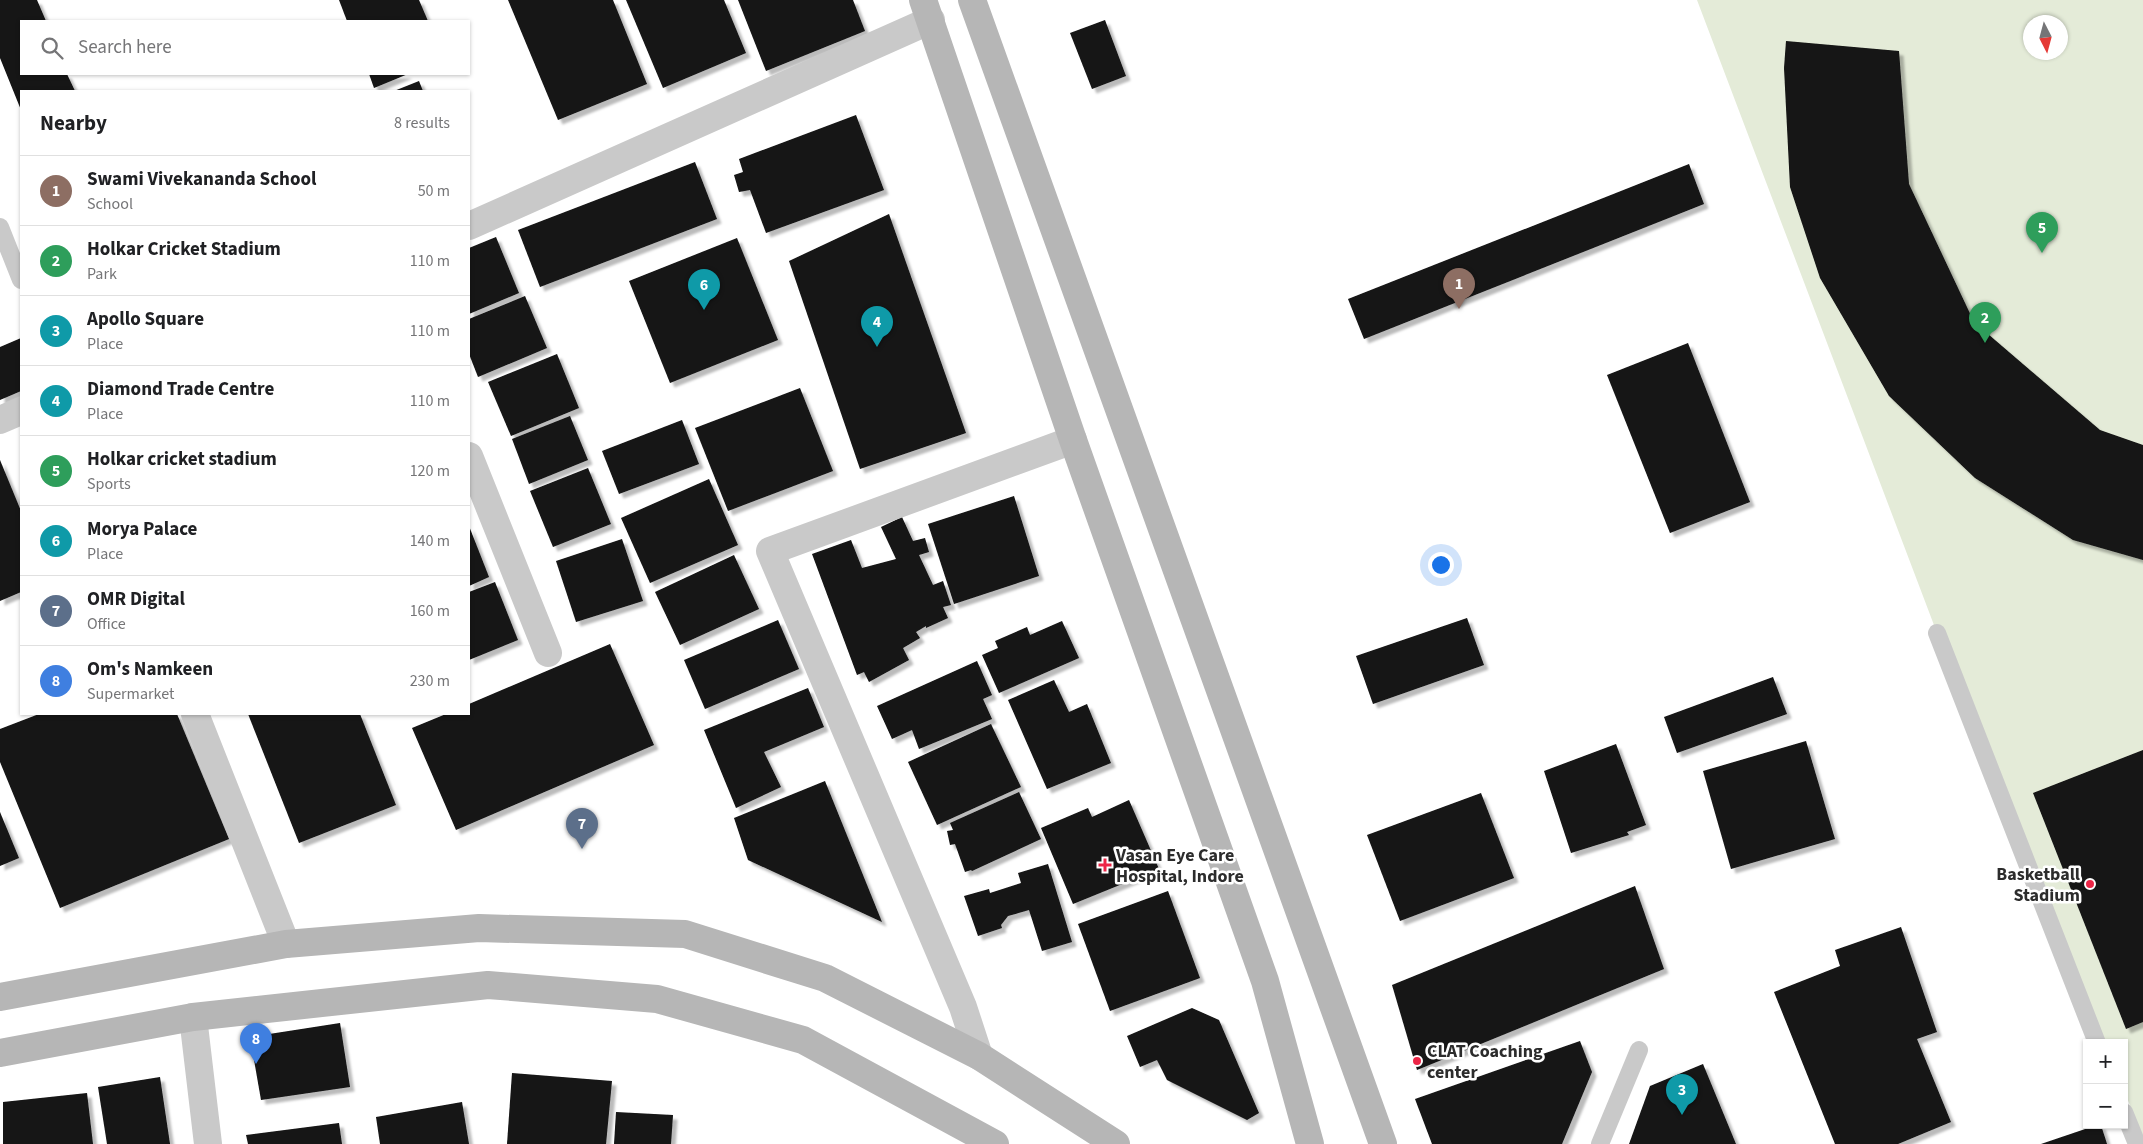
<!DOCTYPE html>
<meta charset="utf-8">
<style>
:root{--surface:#fff;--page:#f2f2f2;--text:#202124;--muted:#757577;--line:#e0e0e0;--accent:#ec2546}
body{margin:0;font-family:"Source Sans 3",sans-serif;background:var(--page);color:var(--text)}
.controls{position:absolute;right:15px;bottom:15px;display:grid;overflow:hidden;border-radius:0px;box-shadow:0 1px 4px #0004}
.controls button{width:45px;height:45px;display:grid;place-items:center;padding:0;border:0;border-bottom:1px solid var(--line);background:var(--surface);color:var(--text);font:25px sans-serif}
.compass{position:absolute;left:2023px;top:15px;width:45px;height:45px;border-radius:50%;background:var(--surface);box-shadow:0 1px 4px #0004;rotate:174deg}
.you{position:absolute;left:1440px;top:564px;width:18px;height:18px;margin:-12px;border:4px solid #fff;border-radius:50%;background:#1a73e8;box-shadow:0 0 0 8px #1a73e833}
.badge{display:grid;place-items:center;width:32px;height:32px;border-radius:50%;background:var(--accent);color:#fff;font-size:16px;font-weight:700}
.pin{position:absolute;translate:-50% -41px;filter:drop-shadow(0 1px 2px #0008)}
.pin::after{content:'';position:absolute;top:26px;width:18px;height:15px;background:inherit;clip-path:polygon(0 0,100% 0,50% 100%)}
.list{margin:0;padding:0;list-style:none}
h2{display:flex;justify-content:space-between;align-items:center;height:65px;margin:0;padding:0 20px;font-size:21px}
h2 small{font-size:16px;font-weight:400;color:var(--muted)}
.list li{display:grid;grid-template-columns:32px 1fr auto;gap:15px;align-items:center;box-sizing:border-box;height:70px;padding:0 20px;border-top:1px solid var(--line)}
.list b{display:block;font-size:19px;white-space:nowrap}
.list p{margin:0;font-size:16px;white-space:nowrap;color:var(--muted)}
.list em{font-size:16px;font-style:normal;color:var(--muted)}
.icon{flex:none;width:28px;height:28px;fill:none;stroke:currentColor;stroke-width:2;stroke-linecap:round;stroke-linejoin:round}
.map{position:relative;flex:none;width:2143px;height:1144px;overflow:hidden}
.search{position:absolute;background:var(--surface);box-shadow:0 1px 4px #0004;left:20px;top:20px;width:450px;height:55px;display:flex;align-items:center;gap:12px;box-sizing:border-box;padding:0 18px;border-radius:0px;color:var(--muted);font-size:19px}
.panel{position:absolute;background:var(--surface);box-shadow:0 1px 4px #0004;left:20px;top:90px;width:450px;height:625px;border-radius:0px}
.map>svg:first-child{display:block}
.green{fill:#e4ebd8;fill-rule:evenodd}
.building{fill:#131313;filter:url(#shadow)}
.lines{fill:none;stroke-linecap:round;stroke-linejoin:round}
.lane{stroke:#c9c9c9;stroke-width:18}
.street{stroke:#c9c9c9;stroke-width:28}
.secondary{stroke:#b6b6b6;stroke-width:28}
.poi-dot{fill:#ec2546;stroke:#fff;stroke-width:2}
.labels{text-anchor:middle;stroke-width:5;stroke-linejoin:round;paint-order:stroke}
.poi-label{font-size:18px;font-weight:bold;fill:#2c2c2c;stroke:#fff;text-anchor:start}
</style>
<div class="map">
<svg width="2143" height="1144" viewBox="0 0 2143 1144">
<defs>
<filter id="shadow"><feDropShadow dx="4.5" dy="4.5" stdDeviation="1" flood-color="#0004"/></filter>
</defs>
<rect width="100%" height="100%" fill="#fff"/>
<path class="green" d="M 1697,0 L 2143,0 L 2143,1136 L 2124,1091 L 2124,1043 L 2104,1043 L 1937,633 ZM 2030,22 L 2060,22 L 2060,52 L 2030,52 Z"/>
<g class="building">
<polygon points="0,0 37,0 46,21 21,21 21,74 67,74 75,91 21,91 21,110 0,58"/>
<polygon points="339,0 419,0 428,21 347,21"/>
<polygon points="508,0 613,0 647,84 558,120"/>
<polygon points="626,0 724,0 746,53 663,88"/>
<polygon points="738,0 853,0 865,31 766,71"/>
<polygon points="1105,20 1126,76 1092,89 1070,33"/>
<polygon points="1786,41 1899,51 1909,184 1974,322 2100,430 2143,445 2143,560 2073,540 1975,478 1889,396 1820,278 1790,187 1784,68"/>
<polygon points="369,74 408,74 374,88"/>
<polygon points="419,81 423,91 394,91"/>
<polygon points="856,115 884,190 766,233 750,190 739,192 734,175 743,172 739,159"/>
<polygon points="695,162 717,219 540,287 518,230"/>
<polygon points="1689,164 1704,204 1364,339 1348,299"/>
<polygon points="889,214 966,433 860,469 789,261"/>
<polygon points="496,237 519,293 469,314 469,248"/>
<polygon points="737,238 778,340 670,383 629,281"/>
<polygon points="525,296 547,348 478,377 469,354 469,319"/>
<polygon points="21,338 21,391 0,400 0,347"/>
<polygon points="1688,343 1750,502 1670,533 1607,375"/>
<polygon points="557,354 579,408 511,436 488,382"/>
<polygon points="800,388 833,471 728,511 695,428"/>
<polygon points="570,416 588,460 529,484 512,439"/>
<polygon points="682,420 699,464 619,494 602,451"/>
<polygon points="0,460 21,511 21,592 0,601"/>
<polygon points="588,468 611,524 553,547 530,491"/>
<polygon points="709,479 738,545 650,583 621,518"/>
<polygon points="1014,496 1039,576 954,604 928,524"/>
<polygon points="902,517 913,541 925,538 929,552 919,555 933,585 943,581 951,605 943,607 948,618 926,628 926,626 916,632 920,638 903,648 909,660 869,682 864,672 857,675 812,554 851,540 862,568 896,559 881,527"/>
<polygon points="469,526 489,577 469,586"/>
<polygon points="622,539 643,601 576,622 556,561"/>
<polygon points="734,555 759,609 680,645 655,592"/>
<polygon points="495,582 518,640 469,660 469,592"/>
<polygon points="1467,618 1484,665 1373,704 1356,656"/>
<polygon points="778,620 799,669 705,709 684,660"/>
<polygon points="1062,621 1079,658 999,693 982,655 998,648 995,641 1027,627 1030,635"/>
<polygon points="610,644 654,745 456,830 412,728 446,714 469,714 469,704"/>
<polygon points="977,661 992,695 983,699 992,719 919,749 912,730 892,739 877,706"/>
<polygon points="1773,677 1787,714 1677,753 1664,717"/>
<polygon points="1054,680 1069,712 1087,704 1111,763 1047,789 1008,700"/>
<polygon points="808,688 824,727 764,752 781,787 736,808 704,730"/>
<polygon points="39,714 177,714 229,839 60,908 0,762 0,729"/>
<polygon points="248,714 360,714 396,805 299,843"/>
<polygon points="991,724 1021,787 937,825 908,762"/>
<polygon points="1806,741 1835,839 1731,869 1703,771"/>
<polygon points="1616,744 1646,825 1627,832 1629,835 1571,853 1544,771"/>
<polygon points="2143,750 2143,1022 2126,1029 2033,793"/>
<polygon points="825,781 882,922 748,860 734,818"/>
<polygon points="1019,792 1041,839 972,871 971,870 965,872 955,844 950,845 947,831 953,830 950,823"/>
<polygon points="1481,793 1514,878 1400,921 1367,835"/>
<polygon points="1129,800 1159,869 1073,904 1041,828 1088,808 1092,817"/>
<polygon points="0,812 19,858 0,866"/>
<polygon points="1048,864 1072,942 1042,951 1029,910 1008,916 1001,925 1002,928 978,936 964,896 989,889 990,893 1021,883 1018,873"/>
<polygon points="1635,886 1664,969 1417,1070 1392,985"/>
<polygon points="1168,891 1200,978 1110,1011 1078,924"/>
<polygon points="1901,927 1937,1032 1917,1039 1951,1122 1898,1144 1835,1144 1774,992 1840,966 1835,950"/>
<polygon points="1192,1008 1219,1020 1259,1113 1247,1120 1167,1080 1157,1060 1140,1067 1127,1036"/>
<polygon points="340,1023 350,1087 261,1100 250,1037"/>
<polygon points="1580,1041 1592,1072 1562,1144 1432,1144 1415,1099"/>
<polygon points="1703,1064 1736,1144 1629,1144 1650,1086"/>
<polygon points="512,1073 612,1081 606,1144 507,1144"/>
<polygon points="160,1077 170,1144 107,1144 98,1087"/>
<polygon points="87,1093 93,1144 3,1144 3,1102"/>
<polygon points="462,1102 469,1144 380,1144 376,1117"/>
<polygon points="616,1112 673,1115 671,1144 614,1144"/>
<polygon points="339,1123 342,1144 248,1144 246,1135"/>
<polygon points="2097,1125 2101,1125 2107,1144 2041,1144"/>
</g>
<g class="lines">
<g class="lane">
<polyline points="0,227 21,280"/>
<polyline points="1937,633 2097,1043"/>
<polyline points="2124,1112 2137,1144"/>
<polyline points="1600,1144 1639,1050"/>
</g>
<g class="street">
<polyline points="469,226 931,20"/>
<polyline points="0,420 21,411"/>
<polyline points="469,456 548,653"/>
<polyline points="195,714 286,944"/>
<polyline points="193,1017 208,1144"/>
<polyline points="979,1056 963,1007 770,551 1073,440"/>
</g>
<g class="secondary">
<polyline points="923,0 1073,440 1265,981 1310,1144"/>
<polyline points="972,0 1383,1144"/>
<polyline points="0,997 286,944 479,928 685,934 825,978 979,1056 1116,1144"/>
<polyline points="0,1053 193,1017 488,985 657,999 803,1040 995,1144"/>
</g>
</g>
<g class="poi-dot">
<path d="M1102.5 857.5h5v5h5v5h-5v5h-5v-5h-5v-5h5z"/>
<circle cx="2090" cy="884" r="5"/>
<circle cx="1417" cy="1061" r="5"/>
</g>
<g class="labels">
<g class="poi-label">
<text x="1116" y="861">Vasan Eye Care<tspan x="1116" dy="21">Hospital, Indore</tspan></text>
<text x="2080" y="880" text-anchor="end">Basketball<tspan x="2080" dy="21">Stadium</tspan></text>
<text x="1427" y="1057">CLAT Coaching<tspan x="1427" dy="21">center</tspan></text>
</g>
</g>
</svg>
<div class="controls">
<button>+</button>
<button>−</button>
</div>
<svg class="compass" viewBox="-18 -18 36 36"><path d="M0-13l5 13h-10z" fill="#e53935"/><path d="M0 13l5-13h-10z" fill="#757577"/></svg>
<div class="you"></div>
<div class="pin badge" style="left:1459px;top:309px;background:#8d6e63">1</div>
<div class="pin badge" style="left:1985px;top:343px;background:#2e9e5b">2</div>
<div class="pin badge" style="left:1682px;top:1115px;background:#0f9aa8">3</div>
<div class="pin badge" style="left:877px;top:347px;background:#0f9aa8">4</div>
<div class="pin badge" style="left:2042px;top:253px;background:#2e9e5b">5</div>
<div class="pin badge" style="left:704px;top:310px;background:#0f9aa8">6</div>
<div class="pin badge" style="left:582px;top:849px;background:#5c6f8a">7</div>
<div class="pin badge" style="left:256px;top:1064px;background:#3f7fe0">8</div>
<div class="search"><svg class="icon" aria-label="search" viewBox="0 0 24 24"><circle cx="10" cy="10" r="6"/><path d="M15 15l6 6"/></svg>Search here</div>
<section class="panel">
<h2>Nearby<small>8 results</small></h2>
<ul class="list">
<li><span class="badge" style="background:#8d6e63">1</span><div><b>Swami Vivekananda School</b><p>School</p></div><em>50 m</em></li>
<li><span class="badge" style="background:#2e9e5b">2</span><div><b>Holkar Cricket Stadium</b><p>Park</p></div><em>110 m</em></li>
<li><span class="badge" style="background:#0f9aa8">3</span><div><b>Apollo Square</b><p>Place</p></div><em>110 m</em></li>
<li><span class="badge" style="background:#0f9aa8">4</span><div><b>Diamond Trade Centre</b><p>Place</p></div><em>110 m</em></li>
<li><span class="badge" style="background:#2e9e5b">5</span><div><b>Holkar cricket stadium</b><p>Sports</p></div><em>120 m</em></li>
<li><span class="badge" style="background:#0f9aa8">6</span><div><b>Morya Palace</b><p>Place</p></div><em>140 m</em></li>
<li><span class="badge" style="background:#5c6f8a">7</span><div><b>OMR Digital</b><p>Office</p></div><em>160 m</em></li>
<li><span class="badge" style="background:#3f7fe0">8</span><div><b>Om's Namkeen</b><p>Supermarket</p></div><em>230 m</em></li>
</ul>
</section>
</div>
